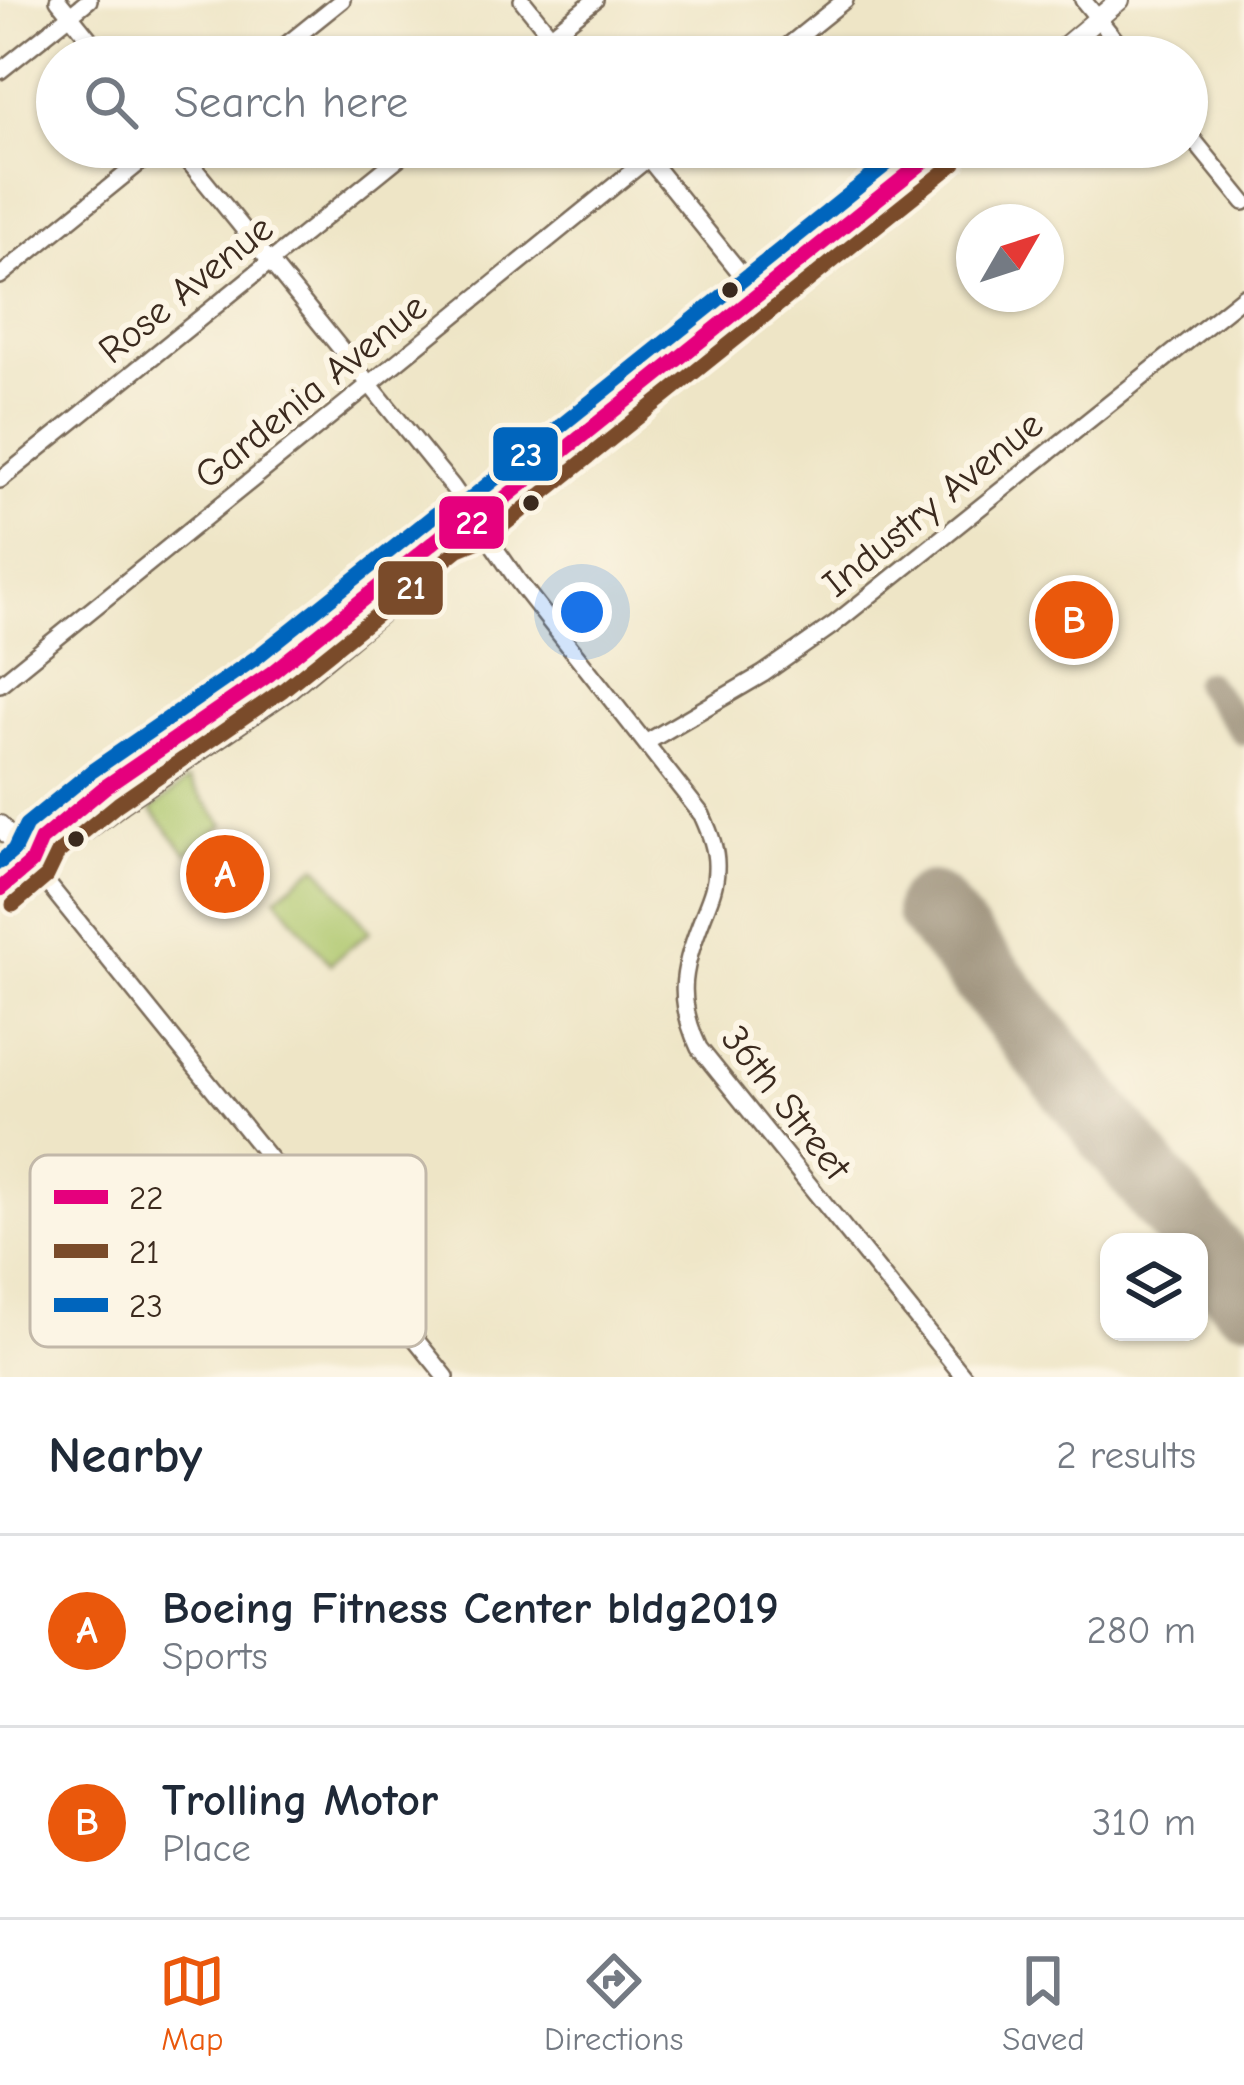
<!DOCTYPE html>
<style>
:root{--surface:#fff;--page:#f6f6f7;--text:#1f2937;--muted:#747a83;--line:#e0e1e3;--accent:#ea580c}
body{margin:0;font-family:"Comic Neue",sans-serif;background:var(--page);color:var(--text)}
.controls{position:absolute;right:36px;bottom:36px;display:grid;overflow:hidden;border-radius:24px;box-shadow:0 3px 9px #0004}
.controls button{width:108px;height:108px;display:grid;place-items:center;padding:0;border:0;border-bottom:3px solid var(--line);background:var(--surface);color:var(--text);font:60px sans-serif}
.compass{position:absolute;left:956px;top:204px;width:108px;height:108px;border-radius:50%;background:var(--surface);box-shadow:0 3px 9px #0004;rotate:51deg}
.you{position:absolute;left:582px;top:612px;width:42px;height:42px;margin:-30px;border:9px solid #fff;border-radius:50%;background:#1a73e8;box-shadow:0 0 0 18px #1a73e833}
.badge{display:grid;place-items:center;width:78px;height:78px;border-radius:50%;background:var(--accent);color:#fff;font-size:39px;font-weight:700}
.pin{position:absolute;translate:-50% -50%;border:6px solid #fff;box-shadow:0 3px 12px #0006}
.list{margin:0;padding:0;list-style:none}
h2{display:flex;justify-content:space-between;align-items:center;height:156px;margin:0;padding:0 48px;font-size:51px}
h2 small{font-size:39px;font-weight:400;color:var(--muted)}
.list li{display:grid;grid-template-columns:78px 1fr auto;gap:36px;align-items:center;box-sizing:border-box;height:192px;padding:0 48px;border-top:3px solid var(--line)}
.list b{display:block;font-size:45px;white-space:nowrap}
.list p{margin:0;font-size:39px;white-space:nowrap;color:var(--muted)}
.list em{font-size:39px;font-style:normal;color:var(--muted)}
.icon{flex:none;width:66px;height:66px;fill:none;stroke:currentColor;stroke-width:2;stroke-linecap:round;stroke-linejoin:round}
.map{position:relative;flex:none;width:1244px;height:1377px;overflow:hidden}
.search{position:absolute;background:var(--surface);box-shadow:0 3px 9px #0004;left:36px;right:36px;top:36px;height:132px;display:flex;align-items:center;gap:30px;box-sizing:border-box;padding:0 42px;border-radius:66px;color:var(--muted);font-size:45px}
.sheet{height:540px;background:var(--surface)}
nav{display:flex;justify-content:space-around;align-items:center;box-sizing:border-box;height:168px;border-top:3px solid var(--line);background:var(--surface);font-size:33px;color:var(--muted)}
nav a{display:grid;justify-items:center;gap:6px}
nav .on{color:var(--accent)}
.map>svg:first-child{display:block}
.green{fill:#acc66b;stroke:#747844;stroke-width:3}
.lines{fill:none;stroke-linecap:round;stroke-linejoin:round}
.taxiway{stroke:#948872;stroke-width:27}
.runway{stroke:#948872;stroke-width:72}
.minor-casing{stroke:#7a6b59;stroke-width:20}
.major-casing{stroke:#7a6b59;stroke-width:22}
.minor{stroke:#fff;stroke-width:15}
.major{stroke:#fff;stroke-width:18}
.bus-1-casing{stroke:#fcf5e5;stroke-width:24}
.bus-2-casing{stroke:#fcf5e5;stroke-width:24}
.bus-3-casing{stroke:#fcf5e5;stroke-width:24}
.bus-1{stroke:#e5007d;stroke-width:15}
.bus-2{stroke:#7a4b2a;stroke-width:15}
.bus-3{stroke:#0065bd;stroke-width:15}
.bus-dot{fill:#3b2a1e;stroke:#fcf5e5;stroke-width:4.5}
.labels{text-anchor:middle;stroke-width:12;stroke-linejoin:round;paint-order:stroke}
.street-label{font-size:39px;fill:#3b2a1e;stroke:#fcf5e5}
.key{fill:#fcf5e5;stroke:#c2b8a9;stroke-width:3}
.key-label{font-size:33px;fill:#3b2a1e}
.line-badge{stroke:#fcf5e5;stroke-width:4.5}
.badge-label{font-size:33px;text-anchor:middle;font-weight:bold;fill:#fff}
</style>
<div class="map">
<svg width="1244" height="1377" viewBox="0 0 1244 1377">
<rect width="100%" height="100%" fill="#fcf5e5"/>
<filter id="ink" filterUnits="userSpaceOnUse"><feTurbulence type="fractalNoise" baseFrequency=".00833" numOctaves="2"/><feDisplacementMap in="SourceGraphic" scale="24" xChannelSelector="R" yChannelSelector="G"/><feConvolveMatrix kernelMatrix="1 2 1 2 8 2 1 2 1" color-interpolation-filters="sRGB"/></filter>
<filter id="wash" filterUnits="userSpaceOnUse"><feTurbulence type="fractalNoise" baseFrequency=".004" numOctaves="4" result="noise"/><feDisplacementMap in="SourceGraphic" scale="48" xChannelSelector="R" yChannelSelector="G"/><feGaussianBlur stdDeviation="2.7" result="paint"/><feColorMatrix in="noise" values="0 0 0 0 0 0 0 0 0 0 0 0 0 0 0 0 0 1.4 0 .05"/><feComposite in="paint" operator="in"/></filter>
<g filter="url(#wash)">
<rect width="100%" height="100%" fill="#eee5c6"/>
<g class="green">
<polygon points="188,780 224,825 187,854 151,810"/>
<polygon points="317,865 370,931 330,964 276,897"/>
</g>
<g class="lines">
<polyline class="taxiway" points="1206,684 1244,732"/>
<polyline class="runway" points="931,908 1244,1297"/>
</g>
</g>
<g filter="url(#ink)">
<g class="lines">
<g class="minor-casing">
<g id="minor">
<polyline points="58,0 104,57"/>
<polyline points="522,0 568,57"/>
<polyline points="1083,0 1129,57"/>
<polyline points="271,57 342,0"/>
<polyline points="524,57 595,0"/>
<polyline points="774,57 845,0"/>
<polyline points="0,71 89,0"/>
<polyline points="1187,132 1244,202"/>
<path d="M 177,147 L 452,486 L 518,581 L 702,815 C 710,833 717,850 716,869 C 716,885 710,899 704,914 C 684,966 674,995 699,1048 L 964,1377"/>
<polyline points="639,147 759,296"/>
<polyline points="0,276 159,147"/>
<polyline points="0,480 412,147"/>
<polyline points="0,684 662,147"/>
<polyline points="647,742 763,674 833,625 1244,296"/>
<polyline points="31,863 446,1377"/>
</g>
</g>
<g class="major-casing">
<g id="major">
<polyline points="1052,57 1120,0"/>
<polyline points="0,825 31,863"/>
<polyline points="31,863 41,840 105,787 270,674 449,530 476,521 942,147"/>
<polyline points="0,889 31,863 55,855 122,804 286,692 462,546 476,521"/>
</g>
</g>
<use href="#minor" class="minor"/>
<use href="#major" class="major"/>
<g class="bus-1-casing">
<polyline id="bus-1" points="0,889 31,863 41,840 105,787 270,674 449,530 476,521 942,147"/>
</g>
<g class="bus-2-casing">
<polyline id="bus-2" points="13,905 47,876 58,853 118,804 283,690 459,549 489,537 955,163"/>
</g>
<g class="bus-3-casing">
<polyline id="bus-3" points="0,862 14,850 26,825 92,771 257,657 437,513 466,502 908,147"/>
</g>
<use href="#bus-1" class="bus-1"/>
<use href="#bus-2" class="bus-2"/>
<use href="#bus-3" class="bus-3"/>
</g>
</g>
<g class="bus-dot">
<circle cx="730" cy="290" r="10"/>
<circle cx="531" cy="503" r="10"/>
<circle cx="76" cy="839" r="10"/>
</g>
<g class="labels">
<g class="street-label">
<text transform="translate(185 288) rotate(-39)" y="14">Rose Avenue</text>
<text transform="translate(310 390) rotate(-39)" y="14">Gardenia Avenue</text>
<text transform="translate(932 503) rotate(-39)" y="14">Industry Avenue</text>
<text transform="translate(787 1102) rotate(52)" y="14">36th Street</text>
</g>
</g>
<rect x="30" y="1155" width="396" height="192" rx="18" class="key"/>
<rect x="54" y="1190" width="54" height="14" fill="#e5007d"/>
<rect x="54" y="1244" width="54" height="14" fill="#7a4b2a"/>
<rect x="54" y="1298" width="54" height="14" fill="#0065bd"/>
<g class="key-label">
<text x="129" y="1209">22</text>
<text x="129" y="1263">21</text>
<text x="129" y="1317">23</text>
</g>
<g class="line-badge">
<rect x="491" y="425" width="69" height="58" rx="12" fill="#0065bd"/>
<rect x="437" y="494" width="69" height="57" rx="12" fill="#e5007d"/>
<rect x="376" y="559" width="69" height="58" rx="12" fill="#7a4b2a"/>
</g>
<g class="badge-label">
<text x="526" y="466">23</text>
<text x="472" y="534">22</text>
<text x="411" y="599">21</text>
</g>
</svg>
<div class="controls">
<button><svg class="icon" aria-label="layers" viewBox="0 0 24 24"><path d="M12 4l9 5-9 5-9-5zM3 14l9 5 9-5"/></svg></button>
</div>
<svg class="compass" viewBox="-18 -18 36 36"><path d="M0-13l5 13h-10z" fill="#e53935"/><path d="M0 13l5-13h-10z" fill="#747a83"/></svg>
<div class="you"></div>
<div class="pin badge" style="left:225px;top:874px">A</div>
<div class="pin badge" style="left:1074px;top:620px">B</div>
<div class="search"><svg class="icon" aria-label="search" viewBox="0 0 24 24"><circle cx="10" cy="10" r="6"/><path d="M15 15l6 6"/></svg>Search here</div>
</div>
<section class="sheet">
<h2>Nearby<small>2 results</small></h2>
<ul class="list">
<li><span class="badge">A</span><div><b>Boeing Fitness Center bldg2019</b><p>Sports</p></div><em>280 m</em></li>
<li><span class="badge">B</span><div><b>Trolling Motor</b><p>Place</p></div><em>310 m</em></li>
</ul>
</section>
<nav>
<a class="on"><svg class="icon" aria-label="map" viewBox="0 0 24 24"><path d="M3 6l6-2 6 2 6-2v14l-6 2-6-2-6 2zM9 4v14M15 6v14"/></svg>Map</a>
<a><svg class="icon" aria-label="directions" viewBox="0 0 24 24"><path d="M12 3l9 9-9 9-9-9zM9 14v-3h6M13 9l2 2-2 2"/></svg>Directions</a>
<a><svg class="icon" aria-label="saved" viewBox="0 0 24 24"><path d="M7 4h10v16l-5-4-5 4z"/></svg>Saved</a>
</nav>
